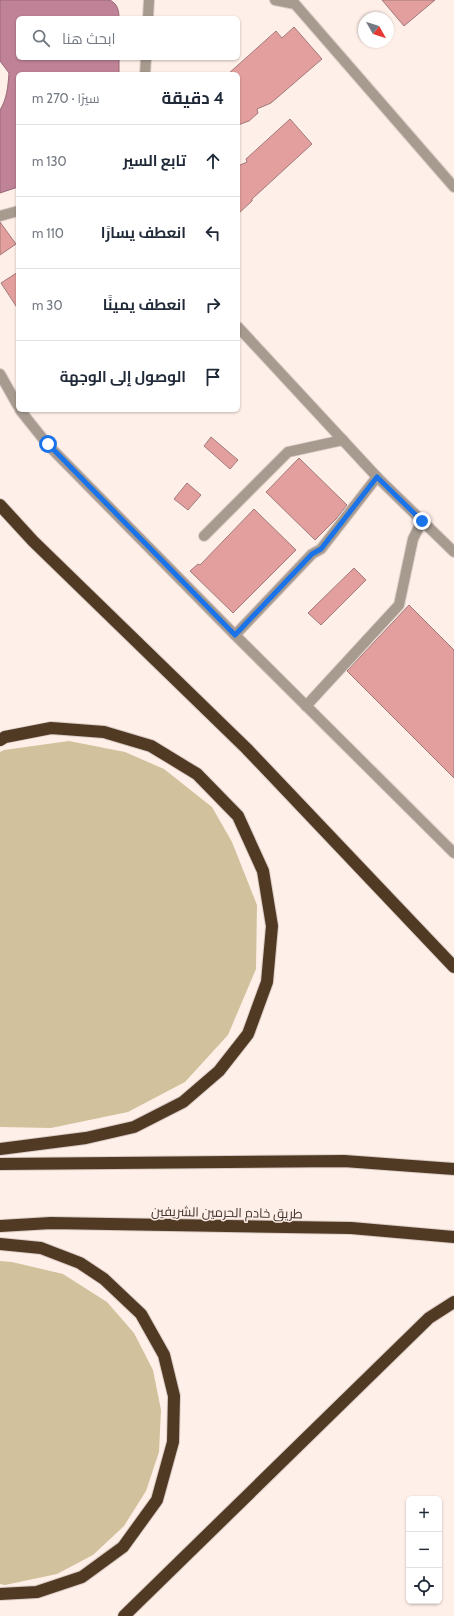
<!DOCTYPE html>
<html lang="ar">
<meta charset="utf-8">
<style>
:root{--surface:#fff;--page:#f2f2f3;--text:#1f2937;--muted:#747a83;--line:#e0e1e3}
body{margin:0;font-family:Cabin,Cairo,sans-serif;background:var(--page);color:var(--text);direction:rtl}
.controls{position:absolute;right:12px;bottom:12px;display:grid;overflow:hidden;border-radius:6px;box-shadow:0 1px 3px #0004}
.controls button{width:36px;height:36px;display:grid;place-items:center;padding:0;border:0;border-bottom:1px solid var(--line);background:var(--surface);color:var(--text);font:20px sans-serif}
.compass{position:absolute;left:358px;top:12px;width:36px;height:36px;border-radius:50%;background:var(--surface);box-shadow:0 1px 3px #0004;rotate:129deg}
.stop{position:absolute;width:12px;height:12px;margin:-9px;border:3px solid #1a73e8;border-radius:50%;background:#fff}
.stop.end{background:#1a73e8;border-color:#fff;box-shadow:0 1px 4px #0008}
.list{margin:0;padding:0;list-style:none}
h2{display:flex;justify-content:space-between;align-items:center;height:52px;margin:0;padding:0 16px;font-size:17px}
h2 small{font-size:13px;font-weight:400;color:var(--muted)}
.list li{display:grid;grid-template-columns:26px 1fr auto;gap:12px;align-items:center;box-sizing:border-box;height:72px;padding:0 16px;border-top:1px solid var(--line)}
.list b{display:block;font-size:15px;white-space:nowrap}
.list em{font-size:13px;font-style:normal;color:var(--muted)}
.icon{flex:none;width:22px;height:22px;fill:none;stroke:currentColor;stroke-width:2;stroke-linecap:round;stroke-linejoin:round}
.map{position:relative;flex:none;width:454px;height:1616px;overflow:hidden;direction:ltr}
.search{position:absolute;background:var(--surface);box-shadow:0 1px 3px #0004;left:16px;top:16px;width:224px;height:44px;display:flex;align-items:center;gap:10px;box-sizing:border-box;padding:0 14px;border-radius:6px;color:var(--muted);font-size:15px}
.panel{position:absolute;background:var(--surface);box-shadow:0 1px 3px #0004;left:16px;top:72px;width:224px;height:340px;border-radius:6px;direction:rtl}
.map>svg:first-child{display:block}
.green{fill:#d1c29d}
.water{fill:#bf8297;stroke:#996a77}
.building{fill:#e39f9e;stroke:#a17b7b}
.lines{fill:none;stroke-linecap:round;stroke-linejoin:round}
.minor-casing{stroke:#dccdc7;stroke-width:12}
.motorway-casing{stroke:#dccdc7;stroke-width:14}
.minor{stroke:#a79b90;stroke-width:10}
.motorway{stroke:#513a24;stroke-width:12}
.route{stroke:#1a73e8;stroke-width:5}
.labels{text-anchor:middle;stroke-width:3;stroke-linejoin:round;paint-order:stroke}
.street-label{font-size:13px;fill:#3f312b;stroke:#ffefe9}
</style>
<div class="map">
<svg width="454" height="1616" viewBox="0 0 454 1616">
<rect width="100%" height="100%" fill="#ffefe9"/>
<g class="green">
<polygon points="69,741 125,752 164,769 212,807 232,842 257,905 256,969 228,1035 185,1082 128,1112 51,1128 0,1127 0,752 4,750"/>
<polygon points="0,1261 12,1262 63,1274 107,1302 134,1333 153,1370 161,1410 159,1452 146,1491 124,1526 93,1555 57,1574 5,1585 0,1584"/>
</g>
<path class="water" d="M 0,0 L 110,0 C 117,4 119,9 119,18 L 18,18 L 18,58 L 119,58 L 119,74 L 18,74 L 18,187 L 0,193 L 0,110 C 7,99 8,86 9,73 L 0,61 Z"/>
<g class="building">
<polygon points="382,0 435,0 404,26"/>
<polygon points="294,27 322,59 271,103 257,109 258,113 249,121 238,125 238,74 228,74 276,31 282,38"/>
<polygon points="290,119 312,144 252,199 252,201 238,214 238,166 247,162 246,159"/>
<polygon points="0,222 16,244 0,255"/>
<polygon points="18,272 18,309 1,283"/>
<polygon points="211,437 238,460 230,469 204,446"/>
<polygon points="299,458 347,505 336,519 315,540 266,492"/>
<polygon points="187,483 201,495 188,510 174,499"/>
<polygon points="254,509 296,550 233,613 190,571 198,564 200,565"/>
<polygon points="354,568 366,580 321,625 308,613"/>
<polygon points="409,605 454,650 454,778 347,671"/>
</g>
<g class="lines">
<g class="minor-casing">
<g id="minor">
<polyline points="275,0 295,4 454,187"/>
<polyline points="148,18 149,0"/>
<polyline points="145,74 146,58"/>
<polyline points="0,216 18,211"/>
<polyline points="238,327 377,477 454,552"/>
<polyline points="0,374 18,406"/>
<polyline points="20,410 48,445 235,635 454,853"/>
<polyline points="204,536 288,452 343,440"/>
<polyline points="235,635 312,554 321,549 377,477"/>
<polyline points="306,706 399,605 413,539 422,521"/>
</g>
</g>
<g class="motorway-casing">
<g id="motorway">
<polyline points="0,505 33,541 247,749 454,967"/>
<polyline points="0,740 5,737 51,728 104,732 151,746 197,774 238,816 263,871 272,926 267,982 248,1034 219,1071 183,1102 134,1127 86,1138 0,1149"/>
<polyline points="0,1164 344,1161 454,1169"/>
<polyline points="0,1226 51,1223 351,1228 454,1237"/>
<polyline points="0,1244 41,1248 80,1263 104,1279 141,1314 164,1355 174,1396 173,1442 157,1500 123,1547 82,1577 37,1592 0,1594"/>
<polyline points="124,1616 429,1318 454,1302"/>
</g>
</g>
<use href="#minor" class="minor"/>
<use href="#motorway" class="motorway"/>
</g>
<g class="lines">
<polyline class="route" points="48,444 235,635 312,554 321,549 377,477 422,521"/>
</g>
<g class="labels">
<g class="street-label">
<text transform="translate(227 1212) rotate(1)" y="5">طريق خادم الحرمين الشريفين</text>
</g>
</g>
</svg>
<div class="controls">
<button>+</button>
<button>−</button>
<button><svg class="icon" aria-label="locate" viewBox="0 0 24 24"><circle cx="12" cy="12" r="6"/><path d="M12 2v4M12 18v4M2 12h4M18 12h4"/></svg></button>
</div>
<svg class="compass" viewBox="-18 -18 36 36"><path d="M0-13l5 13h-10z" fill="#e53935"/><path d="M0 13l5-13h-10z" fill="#747a83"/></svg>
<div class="stop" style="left:48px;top:444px"></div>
<div class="stop end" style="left:422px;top:521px"></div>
<div class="search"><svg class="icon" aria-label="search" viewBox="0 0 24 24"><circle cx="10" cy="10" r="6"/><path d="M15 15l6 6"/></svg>ابحث هنا</div>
<section class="panel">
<h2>4 دقيقة<small>سيرًا · 270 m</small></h2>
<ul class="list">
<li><svg class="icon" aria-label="ahead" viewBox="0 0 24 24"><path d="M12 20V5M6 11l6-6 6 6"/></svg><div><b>تابع السير</b></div><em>130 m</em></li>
<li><svg class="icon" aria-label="left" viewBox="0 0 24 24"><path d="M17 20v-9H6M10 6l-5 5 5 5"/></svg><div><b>انعطف يسارًا</b></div><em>110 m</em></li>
<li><svg class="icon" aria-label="right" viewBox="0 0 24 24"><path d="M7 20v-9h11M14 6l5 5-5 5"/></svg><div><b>انعطف يمينًا</b></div><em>30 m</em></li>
<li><svg class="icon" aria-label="arrive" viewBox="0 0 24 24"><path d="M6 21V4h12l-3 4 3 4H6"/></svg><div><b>الوصول إلى الوجهة</b></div></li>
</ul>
</section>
</div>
